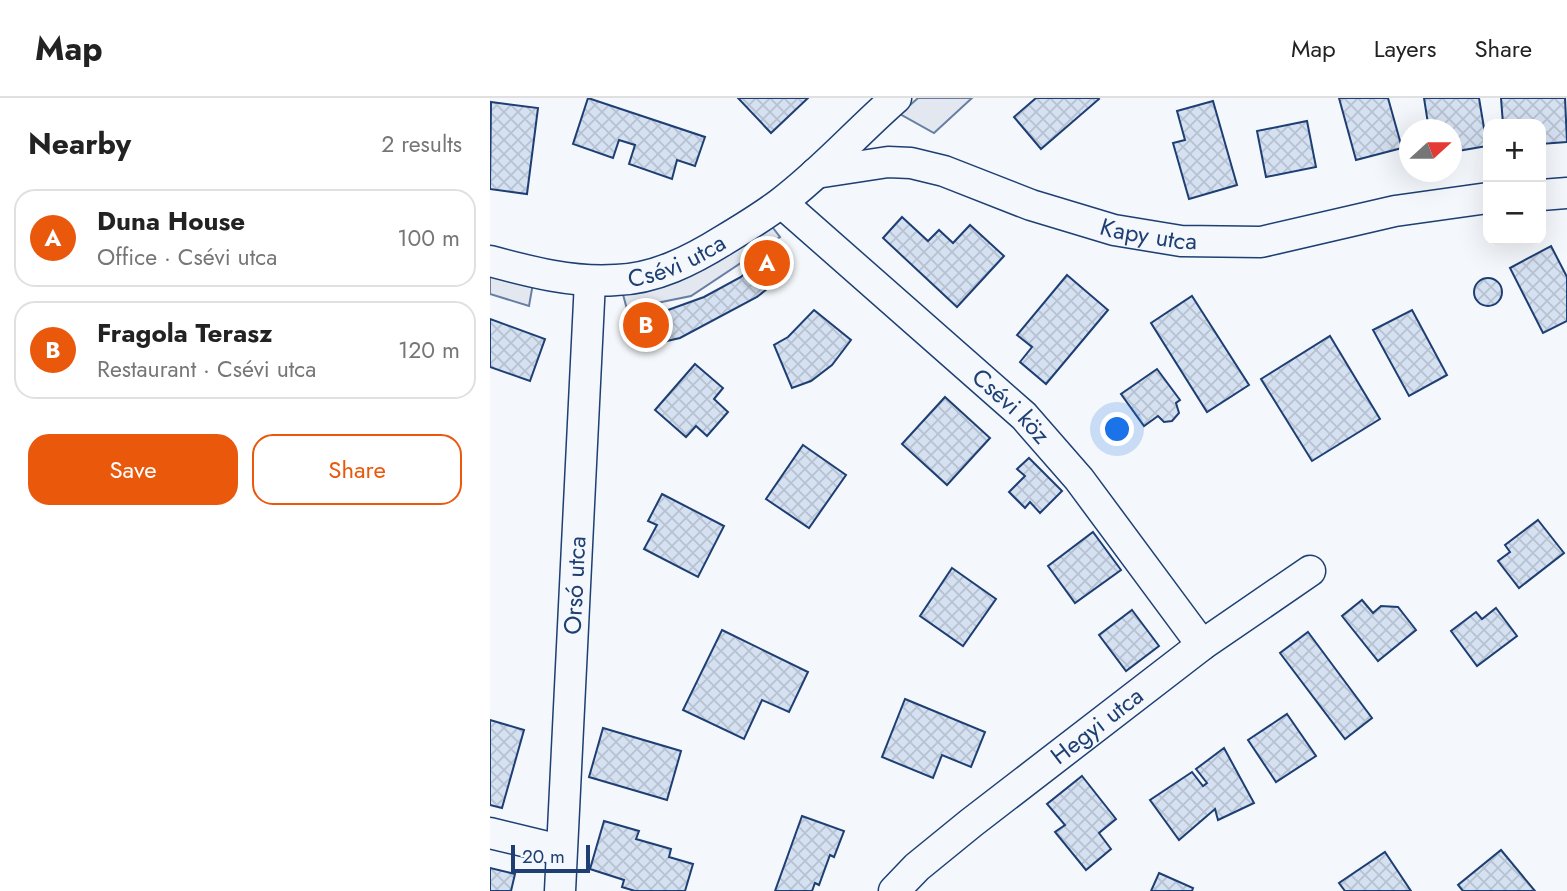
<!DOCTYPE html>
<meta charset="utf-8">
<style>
:root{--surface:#fff;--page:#f2f2f2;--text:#222;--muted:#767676;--line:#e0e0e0;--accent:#ea580c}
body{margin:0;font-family:Jost,sans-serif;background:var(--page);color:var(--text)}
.controls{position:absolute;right:21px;top:21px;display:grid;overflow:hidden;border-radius:14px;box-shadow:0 7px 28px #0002}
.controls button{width:63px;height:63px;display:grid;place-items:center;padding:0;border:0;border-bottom:2px solid var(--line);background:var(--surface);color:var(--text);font:35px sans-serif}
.compass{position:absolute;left:909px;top:21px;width:63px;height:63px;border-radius:50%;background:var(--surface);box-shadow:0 7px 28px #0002;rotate:69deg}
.scale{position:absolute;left:21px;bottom:18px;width:79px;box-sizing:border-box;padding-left:7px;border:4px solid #1d3f73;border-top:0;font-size:19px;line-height:24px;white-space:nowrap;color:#1d3f73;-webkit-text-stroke:5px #f4f7fb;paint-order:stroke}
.you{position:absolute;left:628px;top:332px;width:24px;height:24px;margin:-18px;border:5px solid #fff;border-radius:50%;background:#1a73e8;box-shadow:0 0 0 10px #1a73e833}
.badge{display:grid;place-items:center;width:46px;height:46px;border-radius:50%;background:var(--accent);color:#fff;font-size:23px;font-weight:700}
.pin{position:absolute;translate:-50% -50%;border:4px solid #fff;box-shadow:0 2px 7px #0006}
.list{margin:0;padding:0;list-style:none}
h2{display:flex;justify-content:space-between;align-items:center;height:91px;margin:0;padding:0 28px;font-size:30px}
h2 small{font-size:23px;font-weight:400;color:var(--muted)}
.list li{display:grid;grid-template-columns:46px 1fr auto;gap:21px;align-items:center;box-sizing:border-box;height:98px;margin:0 14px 14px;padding:0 14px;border:2px solid var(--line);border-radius:21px}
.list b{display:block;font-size:26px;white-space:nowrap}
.list p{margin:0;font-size:23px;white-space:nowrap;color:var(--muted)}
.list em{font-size:23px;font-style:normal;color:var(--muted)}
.actions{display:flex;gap:14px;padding:21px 28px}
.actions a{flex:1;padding:16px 0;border:2px solid var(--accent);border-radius:21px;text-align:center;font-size:24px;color:var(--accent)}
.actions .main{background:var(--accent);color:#fff}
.map{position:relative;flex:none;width:1077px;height:793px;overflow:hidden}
header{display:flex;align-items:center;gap:42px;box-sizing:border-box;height:98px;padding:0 35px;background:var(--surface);border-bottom:2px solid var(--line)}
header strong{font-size:33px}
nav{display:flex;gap:38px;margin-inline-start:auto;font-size:24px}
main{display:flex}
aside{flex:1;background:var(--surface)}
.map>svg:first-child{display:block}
.parking{fill:#e3e8f0;stroke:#687fa3;stroke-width:2}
.building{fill:url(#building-cross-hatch);stroke:#1d3f73;stroke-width:2}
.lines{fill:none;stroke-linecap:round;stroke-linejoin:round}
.minor-casing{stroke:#1d3f73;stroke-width:33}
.minor{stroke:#f4f7fb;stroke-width:30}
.labels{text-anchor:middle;stroke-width:5;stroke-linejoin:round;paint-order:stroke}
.street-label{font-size:24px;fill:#1d3f73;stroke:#f4f7fb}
</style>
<header>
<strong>Map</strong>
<nav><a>Map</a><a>Layers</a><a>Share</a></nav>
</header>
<main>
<aside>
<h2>Nearby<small>2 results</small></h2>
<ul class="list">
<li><span class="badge">A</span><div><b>Duna House</b><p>Office · Csévi utca</p></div><em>100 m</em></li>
<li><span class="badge">B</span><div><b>Fragola Terasz</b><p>Restaurant · Csévi utca</p></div><em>120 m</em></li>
</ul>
<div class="actions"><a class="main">Save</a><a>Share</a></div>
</aside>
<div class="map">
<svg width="1077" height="793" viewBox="0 0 1077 793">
<defs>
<pattern id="building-cross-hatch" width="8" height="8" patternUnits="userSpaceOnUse" patternTransform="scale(1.75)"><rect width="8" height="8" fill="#d5e0f0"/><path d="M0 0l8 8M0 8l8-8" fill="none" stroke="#b6c1d1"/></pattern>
</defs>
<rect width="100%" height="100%" fill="#f4f7fb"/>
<g class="parking">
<polygon points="428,0 482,0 444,35 410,16"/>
<polygon points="273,117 290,139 201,198 137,211 129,182"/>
<polygon points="0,163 45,174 39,208 0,196"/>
</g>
<g class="building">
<polygon points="98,0 215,39 205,68 187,62 182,81 139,66 145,47 129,42 123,60 83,46"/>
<polygon points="248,0 318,0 281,35"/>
<polygon points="546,0 608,0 609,1 551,51 524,19"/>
<polygon points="849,0 898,0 912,50 866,62"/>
<polygon points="934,0 989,0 997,48 962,54 962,32 939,32"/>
<polygon points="1011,0 1075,0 1077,44 1051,46 1051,26 1013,26"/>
<polygon points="723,3 747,87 699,101 683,45 695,42 687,13"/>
<polygon points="1,4 48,10 37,96 0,91"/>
<polygon points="817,23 826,69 776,79 767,33"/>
<polygon points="412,119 438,143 449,132 463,145 480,127 514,158 467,209 393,140"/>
<polygon points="1061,148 1077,179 1077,223 1053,235 1020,170"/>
<polygon points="281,152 298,174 267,199 190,240 146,250 135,220 178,212 214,199 251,179"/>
<polygon points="577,177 618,212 556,286 530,264 542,249 527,237"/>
<circle cx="998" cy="194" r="14"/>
<polygon points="702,198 759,287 717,314 661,225"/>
<polygon points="324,212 361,242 342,267 321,283 302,290 284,247 298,239"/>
<polygon points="922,212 957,277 919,298 883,232"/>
<polygon points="0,221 55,241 40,283 0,269"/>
<polygon points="840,238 890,321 822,363 771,281"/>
<polygon points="205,266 233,290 224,301 238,314 217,338 206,328 196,339 165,312"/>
<polygon points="667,271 690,302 686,305 689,315 682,323 674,324 668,318 654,328 631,296"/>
<polygon points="455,299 500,340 457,387 412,346"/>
<polygon points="313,347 356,377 319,430 276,401"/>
<polygon points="539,360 572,393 550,415 540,404 535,410 519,394 535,378 527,371"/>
<polygon points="172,396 234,428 208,479 154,451 167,427 158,423"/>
<polygon points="1048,422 1074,455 1029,490 1008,463 1020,454 1015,447"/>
<polygon points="603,434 631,472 585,505 558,468"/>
<polygon points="462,470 506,501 473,548 430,518"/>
<polygon points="872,502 883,515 891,508 908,509 926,532 888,563 852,518"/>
<polygon points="1006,510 1027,538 987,568 961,533 986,514 992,521"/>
<polygon points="642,512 669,548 636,573 609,537"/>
<polygon points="232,532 318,574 299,614 272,602 254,641 193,612"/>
<polygon points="818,534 882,620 855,641 790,555"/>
<polygon points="415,601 495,634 481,669 452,657 443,680 392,659"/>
<polygon points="797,616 826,658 786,684 758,642"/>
<polygon points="0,622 34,632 12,710 0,707"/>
<polygon points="113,630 191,653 177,702 99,679"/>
<polygon points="734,650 764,705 728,722 725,711 689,742 660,702 702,674 713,688 717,685 706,671"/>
<polygon points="592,678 626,721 609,735 621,751 596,772 565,734 575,727 557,706"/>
<polygon points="312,718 354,733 344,759 340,757 329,787 325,785 322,793 285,793"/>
<polygon points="114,723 149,733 146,741 181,751 179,759 203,766 195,793 145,793 132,789 134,782 100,771"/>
<polygon points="1011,752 1045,793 973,793 968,787"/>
<polygon points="895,754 921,793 855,793 849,785"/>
<polygon points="0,770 25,776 21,793 0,793"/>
<polygon points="669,775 703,790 702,793 661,793"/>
</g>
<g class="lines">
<g class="minor-casing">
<g id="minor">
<path id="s1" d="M 326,75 L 398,64 L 421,65 L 454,73 L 541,107 L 624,132 L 691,143 L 771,144 L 905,113 L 998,100"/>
<polyline points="1051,97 1077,95"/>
<path id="s2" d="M 292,105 L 534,318 L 589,381 L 712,547"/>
<path id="s3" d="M 0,163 C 41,174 83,185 126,182 C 165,181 202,162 234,142 C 254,130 274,118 292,104 C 333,73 367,34 406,0"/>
<polyline points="0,735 70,752"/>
<path id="s4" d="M 70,793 L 100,183"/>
<path id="s5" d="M 404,793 L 427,769 L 481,725 L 712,547 L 820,473"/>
</g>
</g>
<use href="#minor" class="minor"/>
</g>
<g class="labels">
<g class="street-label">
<text dy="8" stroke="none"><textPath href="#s1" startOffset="345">Kapy utca</textPath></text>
<text dy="8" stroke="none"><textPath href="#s3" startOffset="192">Csévi utca</textPath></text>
<text dy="8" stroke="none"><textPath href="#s2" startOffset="306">Csévi köz</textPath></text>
<text dy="8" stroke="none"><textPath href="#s4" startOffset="306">Orsó utca</textPath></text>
<text dy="8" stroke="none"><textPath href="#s5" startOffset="262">Hegyi utca</textPath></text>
</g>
</g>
</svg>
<div class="controls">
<button>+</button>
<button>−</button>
</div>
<svg class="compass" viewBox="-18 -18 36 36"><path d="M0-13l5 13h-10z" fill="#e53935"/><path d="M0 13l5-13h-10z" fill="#767676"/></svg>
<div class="scale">20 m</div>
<div class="you"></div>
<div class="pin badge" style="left:277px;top:165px">A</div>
<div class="pin badge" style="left:156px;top:227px">B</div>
</div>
</main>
